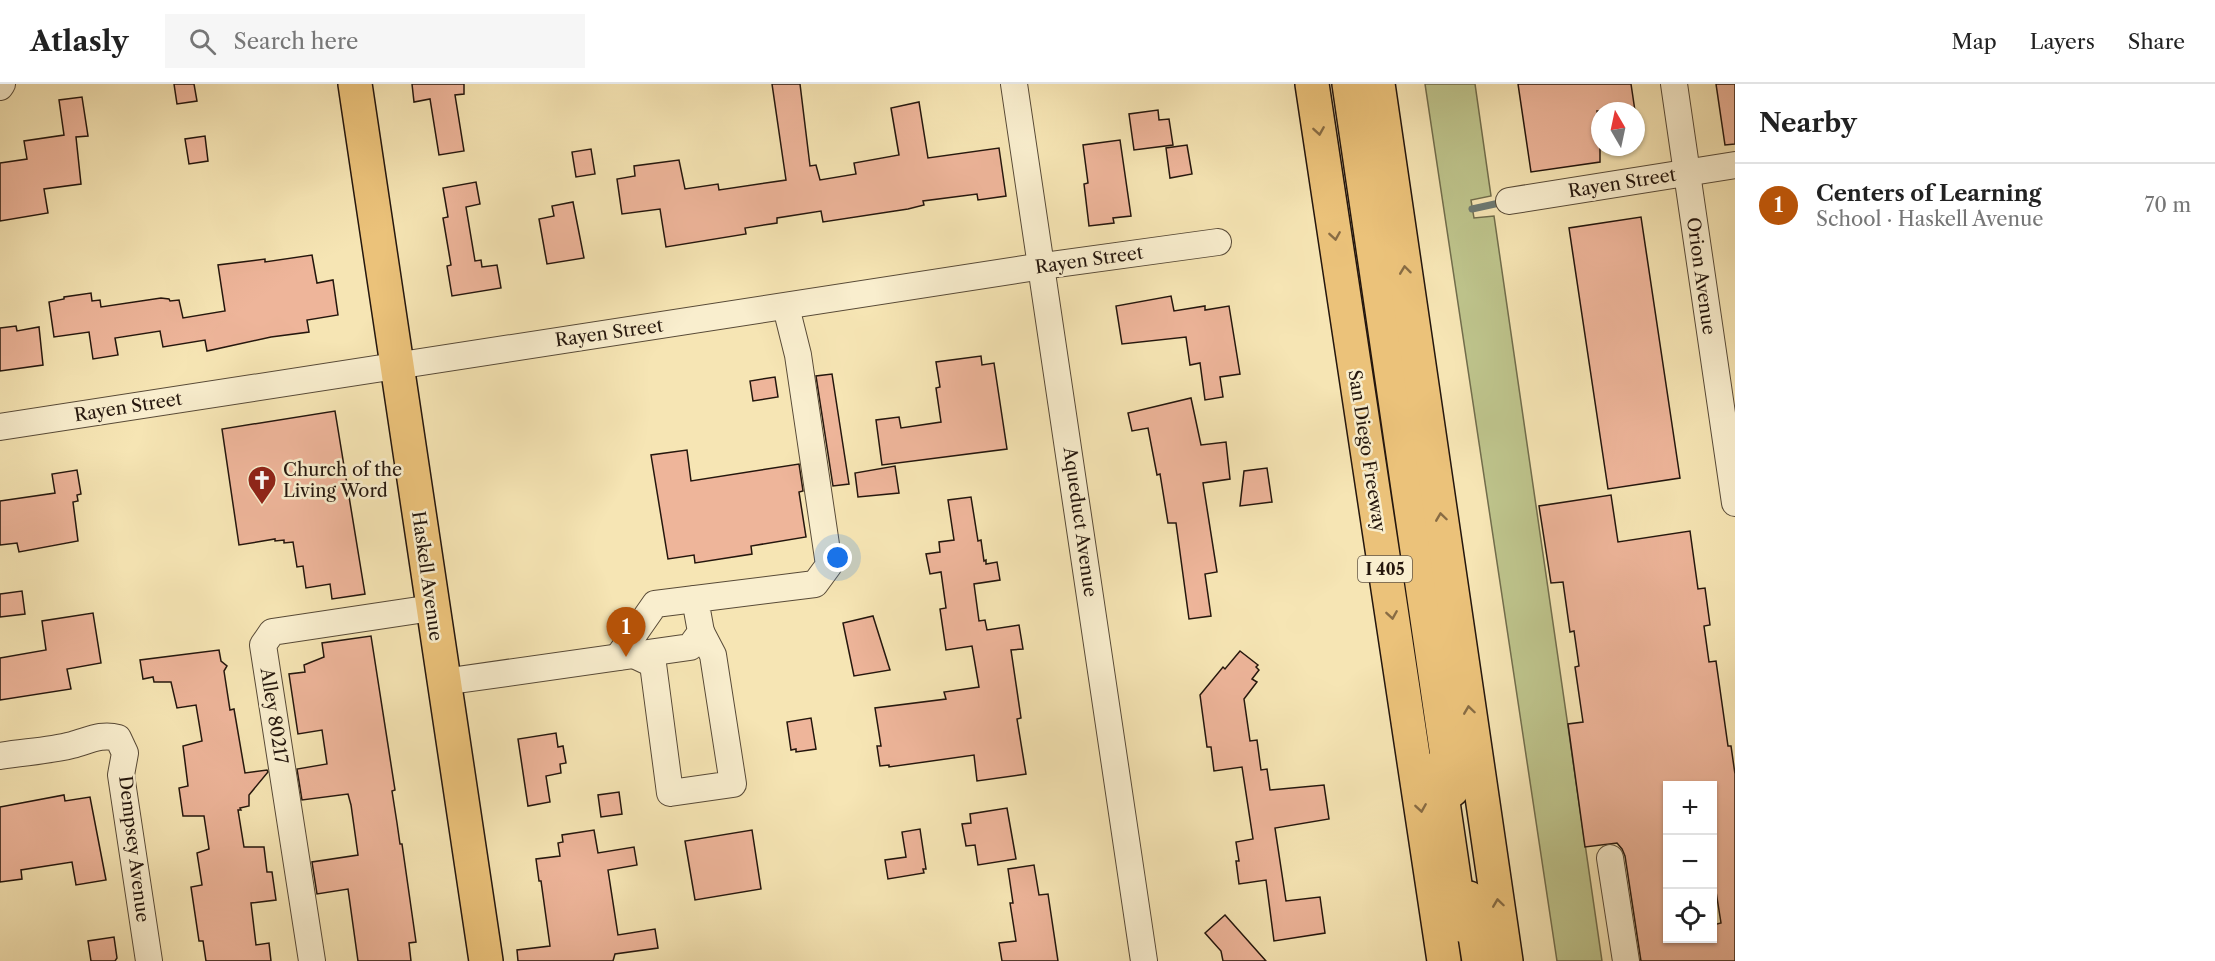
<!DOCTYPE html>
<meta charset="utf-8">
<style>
:root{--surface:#fff;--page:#f6f6f6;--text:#222;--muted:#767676;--line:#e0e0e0;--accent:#b45309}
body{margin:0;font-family:"Libre Caslon Text",serif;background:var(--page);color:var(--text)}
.controls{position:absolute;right:18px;bottom:18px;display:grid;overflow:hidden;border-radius:0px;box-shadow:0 2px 4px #0004}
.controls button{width:54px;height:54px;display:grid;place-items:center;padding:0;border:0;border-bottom:2px solid var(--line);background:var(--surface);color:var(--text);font:30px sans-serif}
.compass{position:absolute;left:1591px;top:18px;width:54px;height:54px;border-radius:50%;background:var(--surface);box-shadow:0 2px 4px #0004;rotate:351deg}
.you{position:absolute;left:838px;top:474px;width:21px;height:21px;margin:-15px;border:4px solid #fff;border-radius:50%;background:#1a73e8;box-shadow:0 0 0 9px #1a73e833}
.badge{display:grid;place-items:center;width:39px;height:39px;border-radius:50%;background:var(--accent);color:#fff;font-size:20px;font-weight:700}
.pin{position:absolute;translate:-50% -50px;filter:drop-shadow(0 2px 3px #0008)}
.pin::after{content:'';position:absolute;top:32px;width:21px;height:18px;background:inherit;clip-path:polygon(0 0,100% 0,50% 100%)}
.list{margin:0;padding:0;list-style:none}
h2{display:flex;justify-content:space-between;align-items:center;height:78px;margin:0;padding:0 24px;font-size:26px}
h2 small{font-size:20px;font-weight:400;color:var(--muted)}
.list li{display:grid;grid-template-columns:39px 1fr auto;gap:18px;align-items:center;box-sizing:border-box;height:84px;padding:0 24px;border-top:2px solid var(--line)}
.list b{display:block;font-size:22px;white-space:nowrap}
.list p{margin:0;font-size:20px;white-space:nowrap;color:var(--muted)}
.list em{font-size:20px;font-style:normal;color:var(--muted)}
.icon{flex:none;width:33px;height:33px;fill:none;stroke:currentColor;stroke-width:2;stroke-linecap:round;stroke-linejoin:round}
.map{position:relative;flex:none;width:1735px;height:877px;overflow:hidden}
header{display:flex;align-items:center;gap:36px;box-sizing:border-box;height:84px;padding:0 30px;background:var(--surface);border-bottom:2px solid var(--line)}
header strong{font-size:28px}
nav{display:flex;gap:33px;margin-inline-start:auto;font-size:21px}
.search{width:420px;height:54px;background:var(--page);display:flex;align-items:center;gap:15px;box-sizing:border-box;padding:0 21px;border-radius:0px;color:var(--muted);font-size:22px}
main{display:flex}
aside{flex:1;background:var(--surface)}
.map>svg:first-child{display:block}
.green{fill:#bec48c;stroke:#716d4c;stroke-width:1.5}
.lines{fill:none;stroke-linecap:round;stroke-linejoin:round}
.stream{stroke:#6e7a73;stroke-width:7}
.building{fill:#eeb59a;stroke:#24160d;stroke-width:1.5;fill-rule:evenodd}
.minor-casing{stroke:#584a37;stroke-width:28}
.major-casing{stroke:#24160d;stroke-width:36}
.highway-casing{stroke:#24160d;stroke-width:36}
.minor{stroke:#f9eece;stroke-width:26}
.major{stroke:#ebc27a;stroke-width:33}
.highway{stroke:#ebc27a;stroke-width:33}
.oneway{stroke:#886c44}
.labels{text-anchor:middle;stroke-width:5;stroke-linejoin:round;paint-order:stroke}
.shield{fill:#f9eece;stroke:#645747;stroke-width:1.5}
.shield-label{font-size:16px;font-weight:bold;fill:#24160d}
.street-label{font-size:18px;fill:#24160d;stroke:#f9eece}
.poi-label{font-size:18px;fill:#24160d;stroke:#f9eece;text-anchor:start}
</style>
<header>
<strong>Atlasly</strong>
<div class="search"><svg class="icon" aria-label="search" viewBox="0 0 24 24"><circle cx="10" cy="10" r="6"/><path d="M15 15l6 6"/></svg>Search here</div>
<nav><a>Map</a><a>Layers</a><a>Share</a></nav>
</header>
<main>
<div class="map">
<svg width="1735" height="877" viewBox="0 0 1735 877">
<rect width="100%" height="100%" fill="#f6e5b4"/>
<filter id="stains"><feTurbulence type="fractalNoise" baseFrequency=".00333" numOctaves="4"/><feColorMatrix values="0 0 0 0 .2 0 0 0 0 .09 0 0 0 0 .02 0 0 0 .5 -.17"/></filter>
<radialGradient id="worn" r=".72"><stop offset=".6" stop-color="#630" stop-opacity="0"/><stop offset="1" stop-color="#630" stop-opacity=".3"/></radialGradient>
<polygon class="green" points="1425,0 1475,0 1491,112 1471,116 1474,134 1494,132 1602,877 1557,877"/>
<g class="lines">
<polyline class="stream" points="1472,125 1504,118"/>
</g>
<g class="building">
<polygon points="174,0 194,0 197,17 177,20"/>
<polygon points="412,0 464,0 464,10 455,11 464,67 439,71 430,15 414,18"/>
<polygon points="772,0 800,0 810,82 816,81 820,96 856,90 854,79 899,71 891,24 919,18 928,74 999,64 1006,112 978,116 977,110 923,117 924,121 908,125 823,138 821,127 777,134 777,139 745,144 746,150 666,163 660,125 622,130 617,95 635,92 634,82 679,76 685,105 718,100 719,106 786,96"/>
<polygon points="1518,0 1631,0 1635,27 1597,27 1600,46 1600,78 1531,88"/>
<polygon points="1716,0 1735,0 1735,60 1725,61"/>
<polygon points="82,13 88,52 76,53 81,100 44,105 48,129 0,137 0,79 27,75 24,57 64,51 59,16"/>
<polygon points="1158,26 1159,36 1169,35 1173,61 1134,66 1129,30"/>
<polygon points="205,52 208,77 189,80 185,55"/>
<polygon points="1120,56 1131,132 1113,134 1114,139 1089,142 1084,100 1088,99 1083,61"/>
<polygon points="1187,61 1192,90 1170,94 1166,64"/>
<polygon points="591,65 595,90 576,93 572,68"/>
<polygon points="476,98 480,120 466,123 475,177 481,176 482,183 497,181 501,204 452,212 447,182 451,181 443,134 448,133 443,104"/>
<polygon points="573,118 584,174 547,180 539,135 554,132 552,122"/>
<polygon points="1641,133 1680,394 1608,405 1569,144"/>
<polygon points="312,171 317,199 333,196 338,231 307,236 309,248 271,253 207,267 205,256 163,263 160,247 115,254 118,271 93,275 89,248 54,253 49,218 64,215 64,213 91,209 92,217 100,216 101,223 161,214 169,215 170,217 179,216 183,234 225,227 218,181 265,175 265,178"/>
<polygon points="1171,212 1174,227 1205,222 1205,226 1229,222 1240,290 1220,293 1223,313 1205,316 1200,279 1190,281 1186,253 1122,260 1116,222"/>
<polygon points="16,242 17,247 39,243 43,281 0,287 0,244"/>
<polygon points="981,272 982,281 994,279 1007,365 882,381 876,336 899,333 901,344 941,338 936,304 940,303 936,278"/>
<polygon points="832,290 849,400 833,402 816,292"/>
<polygon points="775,293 778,313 753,317 750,297"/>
<polygon points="1191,314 1201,361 1226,358 1230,395 1203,399 1217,488 1205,490 1211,532 1189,535 1176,439 1168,439 1160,390 1157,391 1148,344 1132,347 1128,329"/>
<polygon points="335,327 365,510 332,515 330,500 306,504 303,482 297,483 293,458 284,459 284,456 275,457 275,455 239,461 222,345"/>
<polygon points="687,366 691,397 799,380 803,407 799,408 806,453 751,462 752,470 695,479 694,471 668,475 651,371"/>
<polygon points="895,382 899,409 858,413 855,389"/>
<polygon points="1267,384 1272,418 1240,422 1244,387"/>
<polygon points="77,386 81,410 77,411 78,417 73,418 78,457 19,468 17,459 0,461 0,417 55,409 52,390"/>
<path d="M 1611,411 L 1618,458 L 1690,447 L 1698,505 L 1705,504 L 1710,541 L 1704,542 L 1709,578 L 1716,577 L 1728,662 L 1731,662 L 1735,690 L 1735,877 L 1641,877 L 1625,772 L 1622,765 L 1617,759 L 1585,763 L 1568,640 L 1583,638 L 1575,583 L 1579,582 L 1574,547 L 1570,548 L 1563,498 L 1551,499 L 1539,422 ZM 1668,702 L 1713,702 L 1713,795 L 1714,795 L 1721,839 L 1713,841 L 1713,855 L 1668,855 L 1668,824 L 1664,803 L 1668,802 Z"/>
<polygon points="971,413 978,457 981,456 984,477 986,476 986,480 997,478 1000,496 974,500 979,537 985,536 987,546 1019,541 1023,565 1011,566 1021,634 1017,635 1026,690 977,697 974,671 889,683 889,681 880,682 877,662 881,662 875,624 946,615 944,608 979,603 972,562 946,566 940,525 946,524 941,488 930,490 926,470 940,468 939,458 954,456 948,416"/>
<polygon points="22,507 25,530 0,533 0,510"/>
<polygon points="93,529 101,579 67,585 71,605 0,616 0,574 46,566 42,537"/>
<polygon points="873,532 890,586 854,592 843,539"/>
<polygon points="371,552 395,706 392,707 397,739 400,760 402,760 416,858 409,859 411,877 358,877 348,805 317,810 312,778 358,771 351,721 348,710 302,716 297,685 327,680 322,646 298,650 289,590 305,588 304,581 324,573 322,559"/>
<polygon points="219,566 221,577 227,582 224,587 230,626 234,625 245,689 267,686 268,688 249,711 249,722 240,724 241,726 238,726 244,763 264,763 267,788 272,788 276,816 251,819 256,861 269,859 271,877 206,877 203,857 199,857 191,803 202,801 197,769 209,765 204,732 183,732 179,704 188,702 183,662 202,657 196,621 177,624 171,598 154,598 153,593 143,595 140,576"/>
<polygon points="1240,567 1258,581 1256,583 1259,586 1252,595 1257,598 1244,615 1250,657 1257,656 1261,686 1267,685 1270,706 1324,701 1329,735 1275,744 1286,817 1320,813 1325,849 1274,857 1266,796 1239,800 1236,777 1239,777 1236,758 1253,755 1242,683 1214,687 1211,663 1207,663 1200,611 1223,583 1225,585"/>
<polygon points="811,634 816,665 796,668 796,665 791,666 787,638"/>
<polygon points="556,649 558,663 563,662 566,679 560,680 561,689 546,692 550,718 528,722 518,655"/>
<polygon points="619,708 622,730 601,733 598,711"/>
<polygon points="64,711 65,717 90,713 106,796 76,801 72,778 21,786 22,795 0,798 0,723"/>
<polygon points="1007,724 1016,775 978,781 975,761 966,762 962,740 971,739 970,730"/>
<polygon points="920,745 926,785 923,785 924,789 888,795 885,776 906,773 902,748"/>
<polygon points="594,746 598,769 634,763 637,781 608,786 618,851 655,845 658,864 615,870 613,877 518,877 517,866 550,862 541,797 539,797 536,775 560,772 558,759 563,758 562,751"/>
<polygon points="752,746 761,805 695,816 685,757"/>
<polygon points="1034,781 1039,811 1048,810 1058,877 1002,877 999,859 1016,857 1010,819 1013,819 1008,785"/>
<polygon points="1225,831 1266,877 1223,877 1221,867 1205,849"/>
<polygon points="114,853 117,874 115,877 91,877 88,857"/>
</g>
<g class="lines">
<g class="minor-casing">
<g id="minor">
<polyline points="1014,0 1144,877"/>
<polyline points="1674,0 1735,419"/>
<polyline points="0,3 2,0"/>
<polyline points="1509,117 1735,81"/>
<polyline points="0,343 1043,182 1218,158"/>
<polyline points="634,571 653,580 670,709 733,700 713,571 701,548"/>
<polyline points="618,573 655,520 695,515"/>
<polyline points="443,598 690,563 701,548 695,515 815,500 829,481 798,271 786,223"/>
<path d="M 0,672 C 23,668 49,667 72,661 C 88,657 101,649 118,654 L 125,669 L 121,691 L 149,877"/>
<polyline points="1610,774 1626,877"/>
<polyline points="312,877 263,561 272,548 432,524"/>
</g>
</g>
<g class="major-casing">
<polyline id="major" points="355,0 486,877"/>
</g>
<g class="highway-casing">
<g id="highway">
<polyline points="1312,0 1444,877"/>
<polyline points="1349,0 1452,706"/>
<polyline points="1378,0 1506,877"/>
<polyline points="1438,684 1461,841"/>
<polyline points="1469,814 1479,877"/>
</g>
</g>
<use href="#minor" class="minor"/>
<use href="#major" class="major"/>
<use href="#highway" class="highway"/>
</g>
<defs><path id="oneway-chevron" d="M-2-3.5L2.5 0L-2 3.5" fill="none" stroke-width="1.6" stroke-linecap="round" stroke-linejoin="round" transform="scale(1.5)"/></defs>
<g class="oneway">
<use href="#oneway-chevron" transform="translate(1319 47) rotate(81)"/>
<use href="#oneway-chevron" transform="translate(1335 152) rotate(81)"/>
<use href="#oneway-chevron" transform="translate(1405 186) rotate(-97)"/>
<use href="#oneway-chevron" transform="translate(1441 433) rotate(-98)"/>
<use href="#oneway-chevron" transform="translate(1392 531) rotate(81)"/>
<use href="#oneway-chevron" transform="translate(1469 626) rotate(-98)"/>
<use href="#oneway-chevron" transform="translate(1421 724) rotate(81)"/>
<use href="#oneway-chevron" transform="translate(1498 819) rotate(-98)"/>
</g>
<defs>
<g id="church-pin" transform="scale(1.5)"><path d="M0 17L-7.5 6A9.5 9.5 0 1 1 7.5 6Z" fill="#8f2418" stroke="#f9eece"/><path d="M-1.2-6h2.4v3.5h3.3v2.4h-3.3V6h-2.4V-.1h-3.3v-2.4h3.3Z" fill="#fff"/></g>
</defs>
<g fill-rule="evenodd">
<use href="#church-pin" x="262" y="396"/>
</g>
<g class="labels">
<rect class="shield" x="1358" y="472" width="54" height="26" rx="4.5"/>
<g class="shield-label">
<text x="1385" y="491">I 405</text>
</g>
<g class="street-label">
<text transform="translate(1622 99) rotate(-9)" y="6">Rayen Street</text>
<text transform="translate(1089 176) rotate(-8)" y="6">Rayen Street</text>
<text transform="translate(1701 192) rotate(82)" y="6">Orion Avenue</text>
<text transform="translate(609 249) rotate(-8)" y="6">Rayen Street</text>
<text transform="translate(128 323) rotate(-9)" y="6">Rayen Street</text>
<text transform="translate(1367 367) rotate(81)" y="6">San Diego Freeway</text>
<text transform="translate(1080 438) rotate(82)" y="6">Aqueduct Avenue</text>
<text transform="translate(427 492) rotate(82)" y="6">Haskell Avenue</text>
<text transform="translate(274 632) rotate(81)" y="6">Alley 80217</text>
<text transform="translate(134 765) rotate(83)" y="6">Dempsey Avenue</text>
</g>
<g class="poi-label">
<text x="283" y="392">Church of the<tspan x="283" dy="21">Living Word</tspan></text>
</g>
</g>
<rect width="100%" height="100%" filter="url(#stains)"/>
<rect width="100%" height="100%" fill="url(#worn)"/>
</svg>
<div class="controls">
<button>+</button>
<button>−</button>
<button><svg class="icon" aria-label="locate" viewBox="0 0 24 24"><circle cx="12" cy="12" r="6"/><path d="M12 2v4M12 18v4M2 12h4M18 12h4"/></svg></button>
</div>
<svg class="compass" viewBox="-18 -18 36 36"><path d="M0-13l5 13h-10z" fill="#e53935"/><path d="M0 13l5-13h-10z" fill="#767676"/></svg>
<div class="you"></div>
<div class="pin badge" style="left:626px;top:573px">1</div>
</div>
<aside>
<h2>Nearby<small></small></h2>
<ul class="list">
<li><span class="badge">1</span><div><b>Centers of Learning</b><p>School · Haskell Avenue</p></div><em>70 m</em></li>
</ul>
</aside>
</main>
